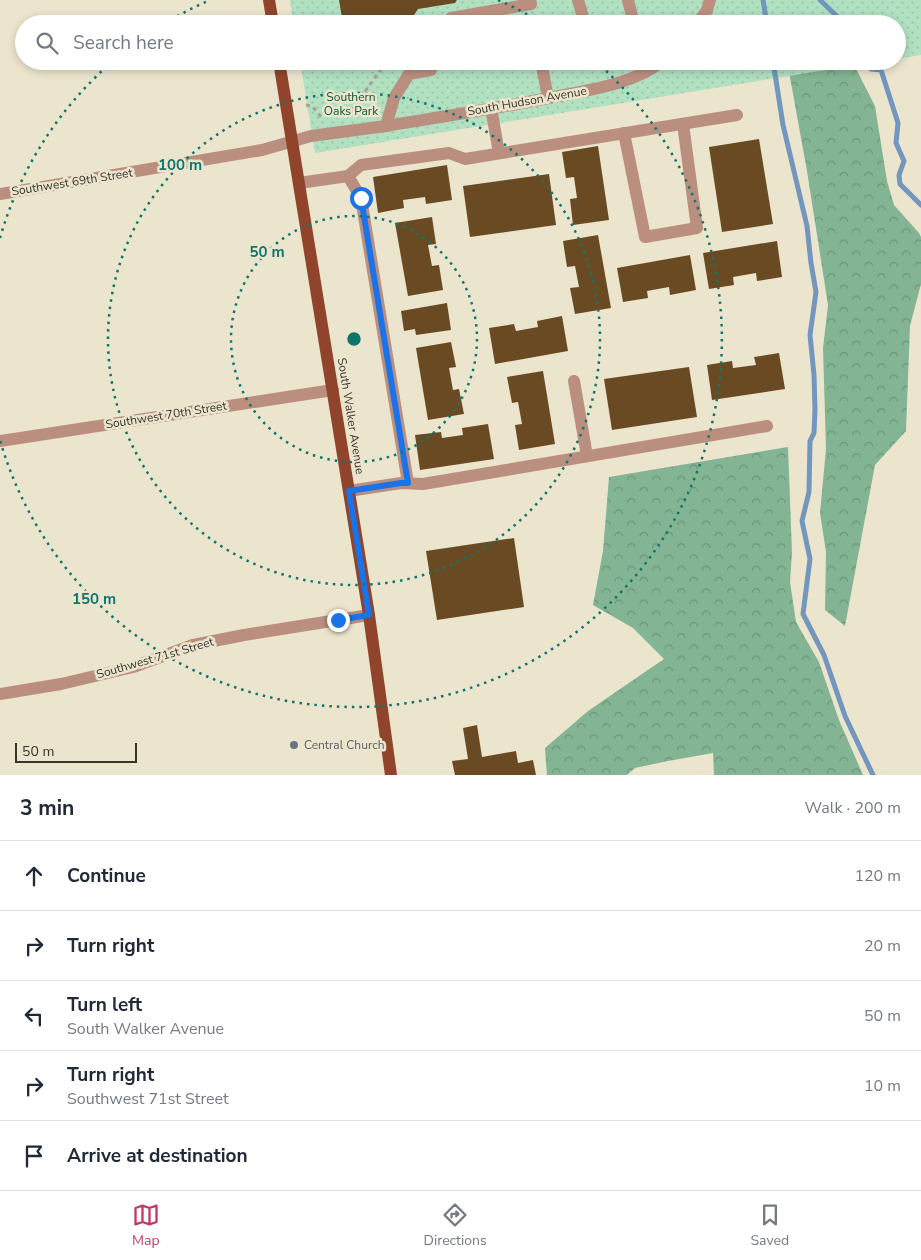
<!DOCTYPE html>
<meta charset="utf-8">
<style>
:root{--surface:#fff;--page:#f2f2f3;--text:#1f2937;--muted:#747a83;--line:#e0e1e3;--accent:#c63864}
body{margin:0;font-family:"Nunito Sans",sans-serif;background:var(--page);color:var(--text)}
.scale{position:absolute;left:15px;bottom:12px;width:122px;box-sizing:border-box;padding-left:5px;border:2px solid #36342b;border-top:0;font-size:14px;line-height:18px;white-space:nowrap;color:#36342b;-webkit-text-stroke:4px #ece5ce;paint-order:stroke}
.stop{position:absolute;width:15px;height:15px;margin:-11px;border:4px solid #1a73e8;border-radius:50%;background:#fff}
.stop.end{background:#1a73e8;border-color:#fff;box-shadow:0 1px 5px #0008}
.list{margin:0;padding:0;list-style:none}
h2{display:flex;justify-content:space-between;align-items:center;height:65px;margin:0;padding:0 20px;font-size:21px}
h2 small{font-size:16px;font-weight:400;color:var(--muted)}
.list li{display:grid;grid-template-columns:32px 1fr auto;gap:15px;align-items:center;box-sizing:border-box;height:70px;padding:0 20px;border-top:1px solid var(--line)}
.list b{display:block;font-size:19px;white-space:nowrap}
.list p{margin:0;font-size:16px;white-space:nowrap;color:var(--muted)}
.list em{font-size:16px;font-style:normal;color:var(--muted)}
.icon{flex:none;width:28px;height:28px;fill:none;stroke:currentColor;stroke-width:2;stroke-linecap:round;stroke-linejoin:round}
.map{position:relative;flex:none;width:921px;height:775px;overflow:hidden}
.search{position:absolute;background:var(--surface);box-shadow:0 2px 8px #0003;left:15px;right:15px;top:15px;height:55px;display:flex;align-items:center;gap:12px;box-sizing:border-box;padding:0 18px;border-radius:28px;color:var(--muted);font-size:19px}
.sheet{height:415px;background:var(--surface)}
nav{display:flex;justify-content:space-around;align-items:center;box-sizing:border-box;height:70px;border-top:1px solid var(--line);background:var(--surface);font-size:14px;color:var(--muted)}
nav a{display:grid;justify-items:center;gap:2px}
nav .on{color:var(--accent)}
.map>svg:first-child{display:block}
.forest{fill:url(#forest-crowns)}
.park{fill:url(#park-dots)}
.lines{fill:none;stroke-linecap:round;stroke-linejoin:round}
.stream{stroke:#7296bd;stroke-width:5}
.building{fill:#6a4a22}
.path{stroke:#a7a290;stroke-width:3;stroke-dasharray:4 4;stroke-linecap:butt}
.minor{stroke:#bb8f80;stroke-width:12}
.major{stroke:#90442b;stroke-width:12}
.route{stroke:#1a73e8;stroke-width:6}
.ring{fill:none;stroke:#0f766e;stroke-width:2.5;stroke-dasharray:2.5 5}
.worship-dot{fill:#6b7280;stroke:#ece5ce;stroke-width:2}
.labels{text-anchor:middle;stroke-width:5;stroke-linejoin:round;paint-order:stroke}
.park-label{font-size:12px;fill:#025c34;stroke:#ece5ce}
.street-label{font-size:12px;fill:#36342b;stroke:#ece5ce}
.worship-label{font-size:12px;fill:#5b616d;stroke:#ece5ce;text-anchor:start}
.centre{fill:#0f766e;stroke:#ece5ce;stroke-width:2.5}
.ring-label{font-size:15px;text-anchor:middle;font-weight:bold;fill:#0f766e;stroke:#ece5ce;stroke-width:5;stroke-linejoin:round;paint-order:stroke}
</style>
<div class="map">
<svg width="921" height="775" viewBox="0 0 921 775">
<defs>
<pattern id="forest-crowns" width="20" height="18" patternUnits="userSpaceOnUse" patternTransform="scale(1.25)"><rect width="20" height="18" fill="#83b594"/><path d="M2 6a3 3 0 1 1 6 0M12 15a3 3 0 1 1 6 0" fill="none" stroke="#6c9479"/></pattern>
<pattern id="park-dots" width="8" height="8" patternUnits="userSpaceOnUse" patternTransform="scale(1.25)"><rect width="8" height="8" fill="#b2e1c2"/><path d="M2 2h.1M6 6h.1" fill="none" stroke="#9ac2a7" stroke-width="1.8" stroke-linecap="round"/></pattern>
</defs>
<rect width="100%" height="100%" fill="#ece5ce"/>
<g class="forest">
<polygon points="787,61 852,61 875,106 887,181 894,205 919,233 921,237 921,284 910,326 906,431 875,465 845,626 825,610 826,552 820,513 826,449 823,348 828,305 807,171"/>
<polygon points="788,447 792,553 790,582 796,622 819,662 839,720 863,775 714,775 713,753 668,761 635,768 627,775 547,775 545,748 588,711 664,659 633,628 593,605 603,551 609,477"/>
</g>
<g class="park">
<polygon points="290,0 921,0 921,55 897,59 897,24 293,24"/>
<polygon points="300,61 881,61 315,153"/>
</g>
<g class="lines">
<g class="stream">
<polyline points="763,0 767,24"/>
<polyline points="820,0 845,24"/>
<polyline points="773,61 783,125 807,226 811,263 816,292 810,335 814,375 815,410 814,433 810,441 809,492 802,521 810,559 803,614 824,655 845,716 873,775"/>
<polyline points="868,61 871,69 881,70 898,123 896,143 904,161 899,175 900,184 921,205"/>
</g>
</g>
<g class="building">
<polygon points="339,0 457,0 455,3 418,9 408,24 343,24"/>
<polygon points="759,139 773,224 722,232 709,147"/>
<polygon points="598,146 609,220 573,225 570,199 577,198 574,177 566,178 562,152"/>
<polygon points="447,165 452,200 426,204 425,197 403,200 404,208 378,213 373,177"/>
<polygon points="549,174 556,225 470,237 463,186"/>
<polygon points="432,217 436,244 428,245 432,266 439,265 443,290 408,296 395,223"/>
<polygon points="598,235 611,308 575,314 570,288 579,287 575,266 567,267 563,241"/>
<polygon points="777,241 782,277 757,281 756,273 733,277 734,285 709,289 703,253"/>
<polygon points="690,255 696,290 670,295 669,287 647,291 648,298 623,302 617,268"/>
<polygon points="447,303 451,330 416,335 415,329 404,331 401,311"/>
<polygon points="562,316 568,351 495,364 489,328 514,324 516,331 538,327 537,321"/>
<polygon points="451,342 456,367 449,368 453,390 459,389 464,414 428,420 416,348"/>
<polygon points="779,353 785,389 712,400 707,365 732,361 733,368 756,365 754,357"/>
<polygon points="689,367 697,417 612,430 604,379"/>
<polygon points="543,371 555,444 519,450 515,425 522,424 518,402 512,403 507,377"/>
<polygon points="488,424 494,459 420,470 415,435 441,432 442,438 463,435 462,428"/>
<polygon points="514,538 524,607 437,620 426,551"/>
<polygon points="477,725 482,757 516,751 518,763 533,760 536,775 455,775 452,761 468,759 463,728"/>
</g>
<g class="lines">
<g class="path">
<polyline points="306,105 312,106 322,118 324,119"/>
<polyline points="345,116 350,112 387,61"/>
</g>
<g class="minor">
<polyline points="578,0 585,24"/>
<polyline points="628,0 634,24"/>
<polyline points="446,24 451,18 531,4 530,0"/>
<polyline points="697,24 707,10 710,0"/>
<polyline points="541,61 548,98"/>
<polyline points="491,108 499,153"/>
<path d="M 386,126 C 440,117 494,109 548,98 C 587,90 630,86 663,61"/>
<polyline points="624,133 645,237 697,228 683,124"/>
<polyline points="348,176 361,198 408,483"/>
<polyline points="299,183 348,176 361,165 449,153 465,159 737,115"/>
<polyline points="0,194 262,150 311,136 386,126 394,98 409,74 431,70 430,61"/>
<polyline points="574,381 587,456"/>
<polyline points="0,441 333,390"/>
<polyline points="349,491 401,483 423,484 767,426"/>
<polyline points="0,694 61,684 133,667 193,645 244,635 369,615"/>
</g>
<g class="major">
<polyline points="269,0 273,24"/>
<polyline points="279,61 369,615 391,775"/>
</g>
</g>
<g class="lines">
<polyline class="route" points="338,620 369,615 349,491 401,483 408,483 361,198"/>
</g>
<g class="ring">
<circle cx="354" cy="339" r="123"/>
<circle cx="354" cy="339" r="246"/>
<path d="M0 238A368 368 0 0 1 113 61M164 24A368 368 0 0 1 210 0M498 0A368 368 0 0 1 544 24M595 61A368 368 0 1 1 0 440"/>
</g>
<circle class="worship-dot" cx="294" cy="745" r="5"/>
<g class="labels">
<g class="park-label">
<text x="351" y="101">Southern<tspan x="351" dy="14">Oaks Park</tspan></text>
</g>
<g class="street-label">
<text transform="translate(527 101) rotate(-10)" y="4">South Hudson Avenue</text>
<text transform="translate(72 182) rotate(-9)" y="4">Southwest 69th Street</text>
<text transform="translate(166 415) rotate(-9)" y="4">Southwest 70th Street</text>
<text transform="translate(351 416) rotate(81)" y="4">South Walker Avenue</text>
<text transform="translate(155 658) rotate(-16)" y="4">Southwest 71st Street</text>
</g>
<g class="worship-label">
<text x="304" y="749">Central Church</text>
</g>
</g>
<circle cx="354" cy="339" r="8" class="centre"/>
<g class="ring-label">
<text x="180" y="170">100 m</text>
<text x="267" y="257">50 m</text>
<text x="94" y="604">150 m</text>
</g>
</svg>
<div class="scale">50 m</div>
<div class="stop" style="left:361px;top:198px"></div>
<div class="stop end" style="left:338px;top:620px"></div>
<div class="search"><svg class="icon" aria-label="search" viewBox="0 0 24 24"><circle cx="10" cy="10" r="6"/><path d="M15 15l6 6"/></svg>Search here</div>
</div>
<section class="sheet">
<h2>3 min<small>Walk · 200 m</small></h2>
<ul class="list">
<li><svg class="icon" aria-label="ahead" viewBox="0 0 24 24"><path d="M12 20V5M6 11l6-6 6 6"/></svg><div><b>Continue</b></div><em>120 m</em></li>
<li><svg class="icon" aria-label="right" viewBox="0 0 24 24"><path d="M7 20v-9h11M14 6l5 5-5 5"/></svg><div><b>Turn right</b></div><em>20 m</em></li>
<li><svg class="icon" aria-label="left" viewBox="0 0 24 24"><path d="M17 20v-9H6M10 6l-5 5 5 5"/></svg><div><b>Turn left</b><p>South Walker Avenue</p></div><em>50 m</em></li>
<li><svg class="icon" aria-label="right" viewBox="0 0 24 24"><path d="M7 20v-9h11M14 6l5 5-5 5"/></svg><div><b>Turn right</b><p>Southwest 71st Street</p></div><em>10 m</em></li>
<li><svg class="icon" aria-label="arrive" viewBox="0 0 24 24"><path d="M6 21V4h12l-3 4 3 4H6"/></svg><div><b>Arrive at destination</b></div></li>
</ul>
</section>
<nav>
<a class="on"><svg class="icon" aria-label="map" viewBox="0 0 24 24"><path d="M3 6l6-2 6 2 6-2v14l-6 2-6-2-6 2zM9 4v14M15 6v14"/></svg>Map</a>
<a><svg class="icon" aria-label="directions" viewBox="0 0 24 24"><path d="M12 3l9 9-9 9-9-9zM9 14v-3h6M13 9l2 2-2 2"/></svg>Directions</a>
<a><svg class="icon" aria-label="saved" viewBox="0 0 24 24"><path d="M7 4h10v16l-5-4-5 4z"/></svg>Saved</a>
</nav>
